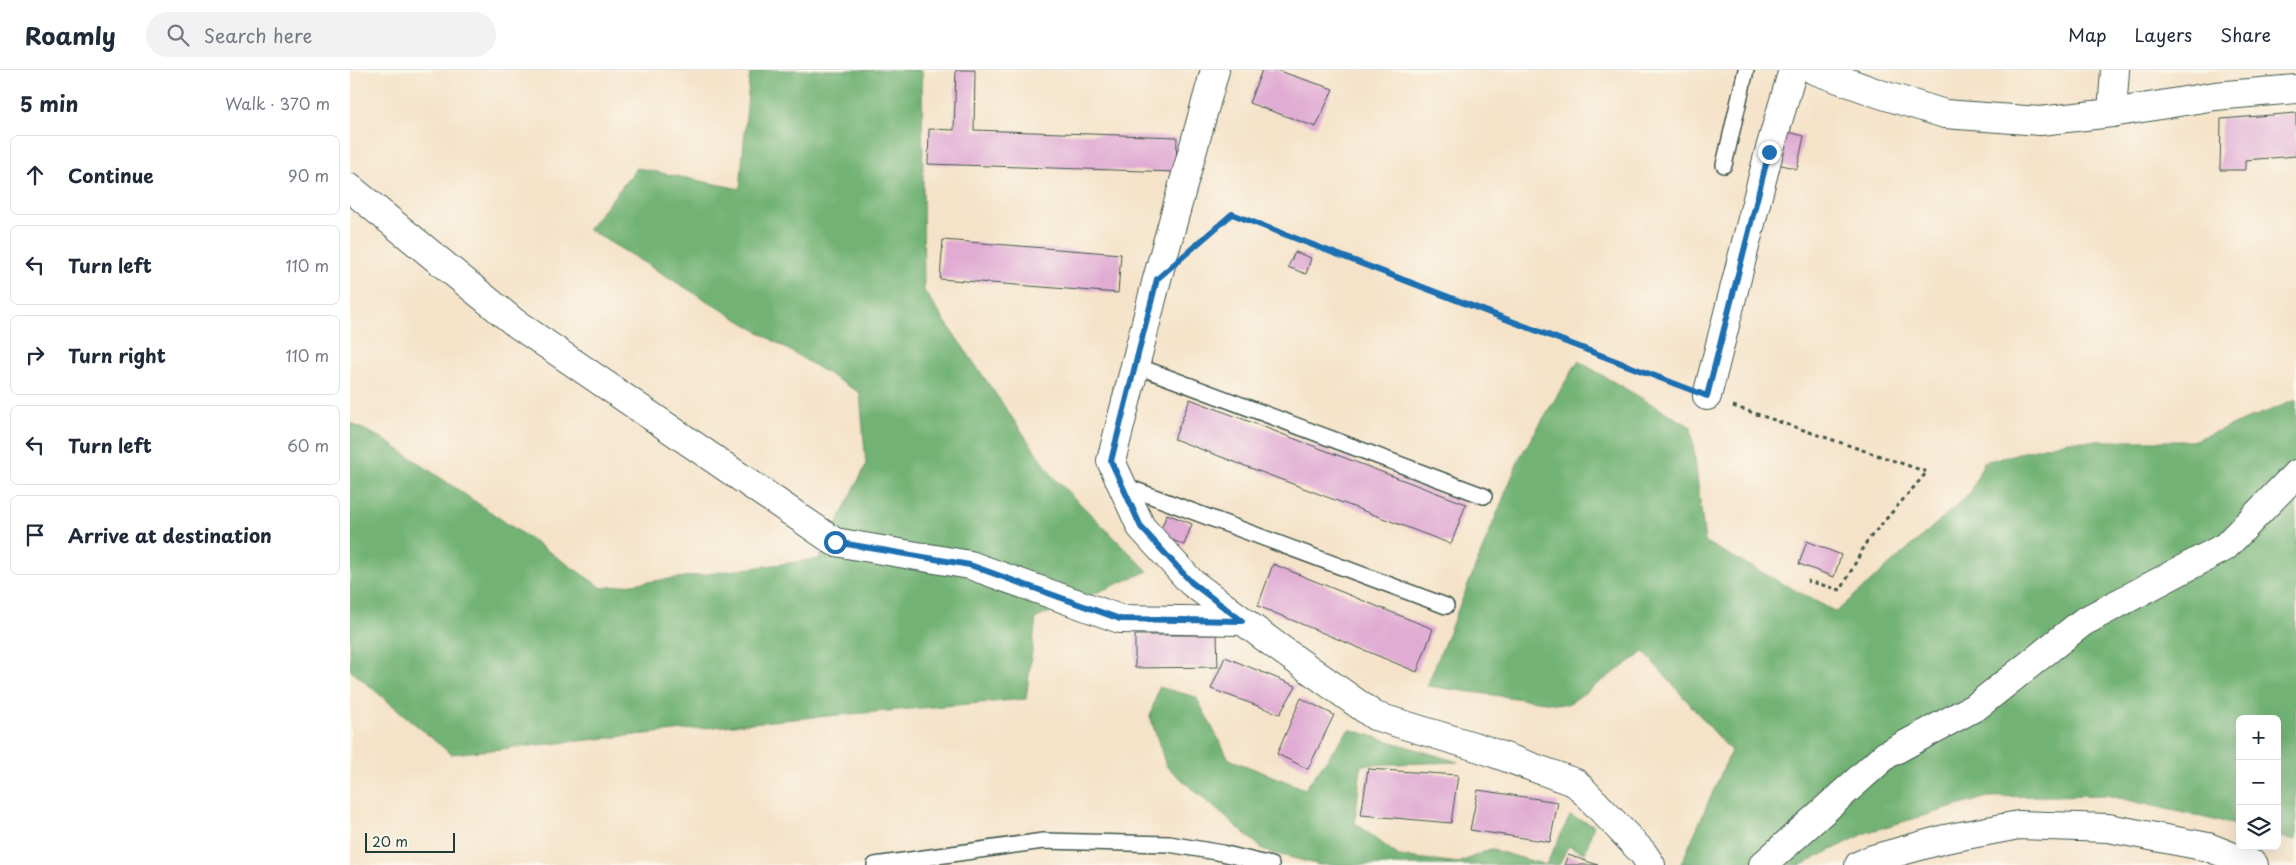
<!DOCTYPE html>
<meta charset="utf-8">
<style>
:root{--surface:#fff;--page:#f2f2f3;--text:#1f2937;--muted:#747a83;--line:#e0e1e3}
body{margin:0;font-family:"Playpen Sans",sans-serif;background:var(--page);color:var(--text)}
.controls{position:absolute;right:15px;bottom:15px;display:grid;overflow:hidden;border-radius:8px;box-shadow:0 5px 20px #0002}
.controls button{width:45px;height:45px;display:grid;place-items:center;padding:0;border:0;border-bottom:1px solid var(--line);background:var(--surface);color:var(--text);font:25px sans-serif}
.scale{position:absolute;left:15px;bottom:12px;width:90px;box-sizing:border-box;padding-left:5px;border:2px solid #1f3d34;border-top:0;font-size:14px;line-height:18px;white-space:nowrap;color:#1f3d34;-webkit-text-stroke:4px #fbf7ec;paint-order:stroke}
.stop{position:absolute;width:15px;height:15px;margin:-11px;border:4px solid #1f6fb2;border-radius:50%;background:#fff}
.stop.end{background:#1f6fb2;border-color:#fff;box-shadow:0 1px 5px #0008}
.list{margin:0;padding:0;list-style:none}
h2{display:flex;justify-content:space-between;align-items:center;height:65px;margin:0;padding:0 20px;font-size:21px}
h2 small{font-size:16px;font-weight:400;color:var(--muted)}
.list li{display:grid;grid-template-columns:32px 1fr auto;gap:15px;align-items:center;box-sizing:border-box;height:80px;margin:0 10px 10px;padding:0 10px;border:1px solid var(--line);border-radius:8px}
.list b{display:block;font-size:19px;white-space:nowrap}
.list em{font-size:16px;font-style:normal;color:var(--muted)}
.icon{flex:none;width:28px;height:28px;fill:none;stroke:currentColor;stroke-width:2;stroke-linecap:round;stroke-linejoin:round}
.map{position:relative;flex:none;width:1946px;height:795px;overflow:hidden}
header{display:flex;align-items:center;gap:30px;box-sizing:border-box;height:70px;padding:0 25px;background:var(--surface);border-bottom:1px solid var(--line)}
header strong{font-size:24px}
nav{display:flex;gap:28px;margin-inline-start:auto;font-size:18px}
.search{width:350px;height:45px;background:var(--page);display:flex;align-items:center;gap:12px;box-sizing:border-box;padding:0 18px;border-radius:28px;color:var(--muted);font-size:19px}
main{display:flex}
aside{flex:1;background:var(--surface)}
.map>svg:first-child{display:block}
.forest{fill:#72b274;stroke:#487854}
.building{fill:#e0acd3}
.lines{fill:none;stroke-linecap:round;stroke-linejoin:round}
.service-casing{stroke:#3f564a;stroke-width:18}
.minor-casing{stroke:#3f564a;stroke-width:30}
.tertiary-casing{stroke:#3f564a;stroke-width:30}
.path{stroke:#3f564a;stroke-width:3;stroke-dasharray:4 4;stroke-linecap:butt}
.service{stroke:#fff;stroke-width:15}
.minor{stroke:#fff;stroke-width:28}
.tertiary{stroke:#fff;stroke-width:28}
.route{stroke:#1f6fb2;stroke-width:6}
</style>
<header>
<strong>Roamly</strong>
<div class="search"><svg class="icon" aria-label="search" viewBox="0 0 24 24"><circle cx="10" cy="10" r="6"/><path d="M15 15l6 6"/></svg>Search here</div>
<nav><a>Map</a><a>Layers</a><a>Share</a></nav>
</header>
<main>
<aside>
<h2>5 min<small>Walk · 370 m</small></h2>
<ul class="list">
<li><svg class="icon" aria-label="ahead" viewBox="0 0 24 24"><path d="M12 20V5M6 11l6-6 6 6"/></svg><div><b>Continue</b></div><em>90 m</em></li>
<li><svg class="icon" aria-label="left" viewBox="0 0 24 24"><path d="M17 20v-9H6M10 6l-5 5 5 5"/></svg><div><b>Turn left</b></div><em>110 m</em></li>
<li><svg class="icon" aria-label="right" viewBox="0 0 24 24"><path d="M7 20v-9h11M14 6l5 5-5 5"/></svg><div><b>Turn right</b></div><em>110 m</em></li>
<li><svg class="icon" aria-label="left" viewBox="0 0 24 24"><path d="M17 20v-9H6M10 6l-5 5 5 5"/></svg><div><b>Turn left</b></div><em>60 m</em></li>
<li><svg class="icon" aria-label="arrive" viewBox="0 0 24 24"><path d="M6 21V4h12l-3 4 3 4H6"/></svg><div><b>Arrive at destination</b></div></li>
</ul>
</aside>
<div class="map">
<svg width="1946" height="795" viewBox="0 0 1946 795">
<rect width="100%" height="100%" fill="#fbf7ec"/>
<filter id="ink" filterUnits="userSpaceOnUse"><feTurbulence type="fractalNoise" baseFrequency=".02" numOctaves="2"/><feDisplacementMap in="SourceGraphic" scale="10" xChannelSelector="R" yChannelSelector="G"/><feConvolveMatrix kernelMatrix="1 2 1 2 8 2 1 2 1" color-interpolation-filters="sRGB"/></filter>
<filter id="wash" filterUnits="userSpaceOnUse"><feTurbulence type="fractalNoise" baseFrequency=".0096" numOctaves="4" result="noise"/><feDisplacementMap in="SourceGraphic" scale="20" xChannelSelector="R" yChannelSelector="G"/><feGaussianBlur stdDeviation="1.12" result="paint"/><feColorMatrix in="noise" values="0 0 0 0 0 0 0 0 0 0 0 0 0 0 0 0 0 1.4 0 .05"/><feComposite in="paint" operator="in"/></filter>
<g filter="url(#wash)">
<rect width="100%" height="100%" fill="#f5e3c9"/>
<g class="forest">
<polygon points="400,0 572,0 574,221 704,408 798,501 686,548 676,629 432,650 101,684 0,600 0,353 32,368 252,518 469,489 516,395 510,323 238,159 287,98 390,119"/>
<polygon points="1228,291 1341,357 1355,472 1486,542 1620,424 1634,392 1718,371 1842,371 1946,330 1946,770 1927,766 1927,649 1890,649 1890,756 1756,725 1638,727 1518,762 1451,795 1331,794 1381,681 1294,582 1217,635 1077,616 1170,387"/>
<polygon points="809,617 846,627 879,689 955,719 999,659 1108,692 1011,695 1005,753 1049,786 1109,793 1140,779 1196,795 1220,746 1244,755 1235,783 1218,776 1209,795 970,795 915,781 816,696 800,646"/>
</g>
<g id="blocks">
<g class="building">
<polygon points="606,0 625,0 624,60 827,67 826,102 578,94 579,59 604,60"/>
<polygon points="912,0 926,0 983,19 966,57 899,33"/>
<polygon points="1946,43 1946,86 1895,90 1895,100 1870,100 1871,49"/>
<polygon points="1434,61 1454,66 1447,99 1424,93"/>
<polygon points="593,170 771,184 768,223 590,209"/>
<polygon points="945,182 961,188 956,204 938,197"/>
<polygon points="840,329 1116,434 1101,474 824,369"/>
<polygon points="817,444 842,454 834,475 809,464"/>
<polygon points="1457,471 1491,485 1484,507 1449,494"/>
<polygon points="923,494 1083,559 1067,602 908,536"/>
<polygon points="785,565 867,565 868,597 785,598"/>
<polygon points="875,587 946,616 930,644 861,619"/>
<polygon points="951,628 984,645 958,699 927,684"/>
<polygon points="1018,699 1108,705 1101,753 1011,745"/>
<polygon points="1128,720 1208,732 1200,772 1120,760"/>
<polygon points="1218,785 1248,795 1214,795"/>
</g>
</g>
</g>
<g filter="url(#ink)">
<use href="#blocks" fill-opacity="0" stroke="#3f564a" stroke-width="1"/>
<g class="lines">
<g class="service-casing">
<g id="service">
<polyline points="1374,95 1396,0"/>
<polyline points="787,296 1134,426"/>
<polyline points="772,415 1096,536"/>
<polyline points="525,795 693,771 819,774 872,783 921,795"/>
</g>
</g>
<g class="minor-casing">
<g id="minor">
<polyline points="865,0 807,209 761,391 791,457 841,512 925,575 1025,646 1130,678 1226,713 1293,783 1301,795"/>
<polyline points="1762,43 1765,0"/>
<polyline points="0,118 164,252 485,472 620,495 770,549 892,551"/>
<polyline points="1357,326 1419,82 1443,0"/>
<polyline points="1413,795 1536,685 1627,636 1733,552 1875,477 1946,404"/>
<polyline points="1509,795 1523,789 1595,769 1669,755 1758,758 1858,777 1904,795"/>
</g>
</g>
<g class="tertiary-casing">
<polyline id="tertiary" points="1464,0 1530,24 1595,44 1690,51 1762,43 1865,26 1946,19"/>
</g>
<g class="path">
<polyline points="847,174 882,144 1330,316"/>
<polyline points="1383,336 1577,402 1517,471 1491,520 1457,511"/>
</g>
<use href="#service" class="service"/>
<use href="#minor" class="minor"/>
<use href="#tertiary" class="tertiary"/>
</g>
</g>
<g class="lines" filter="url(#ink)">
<polyline class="route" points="485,472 620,495 770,549 892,551 841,512 791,457 761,391 807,209 882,144 1357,326 1419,82"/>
</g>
</svg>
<div class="controls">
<button>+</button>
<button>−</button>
<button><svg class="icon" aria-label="layers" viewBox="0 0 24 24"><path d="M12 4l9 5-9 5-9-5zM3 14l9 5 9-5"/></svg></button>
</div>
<div class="scale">20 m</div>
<div class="stop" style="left:485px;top:472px"></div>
<div class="stop end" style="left:1419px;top:82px"></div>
</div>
</main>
